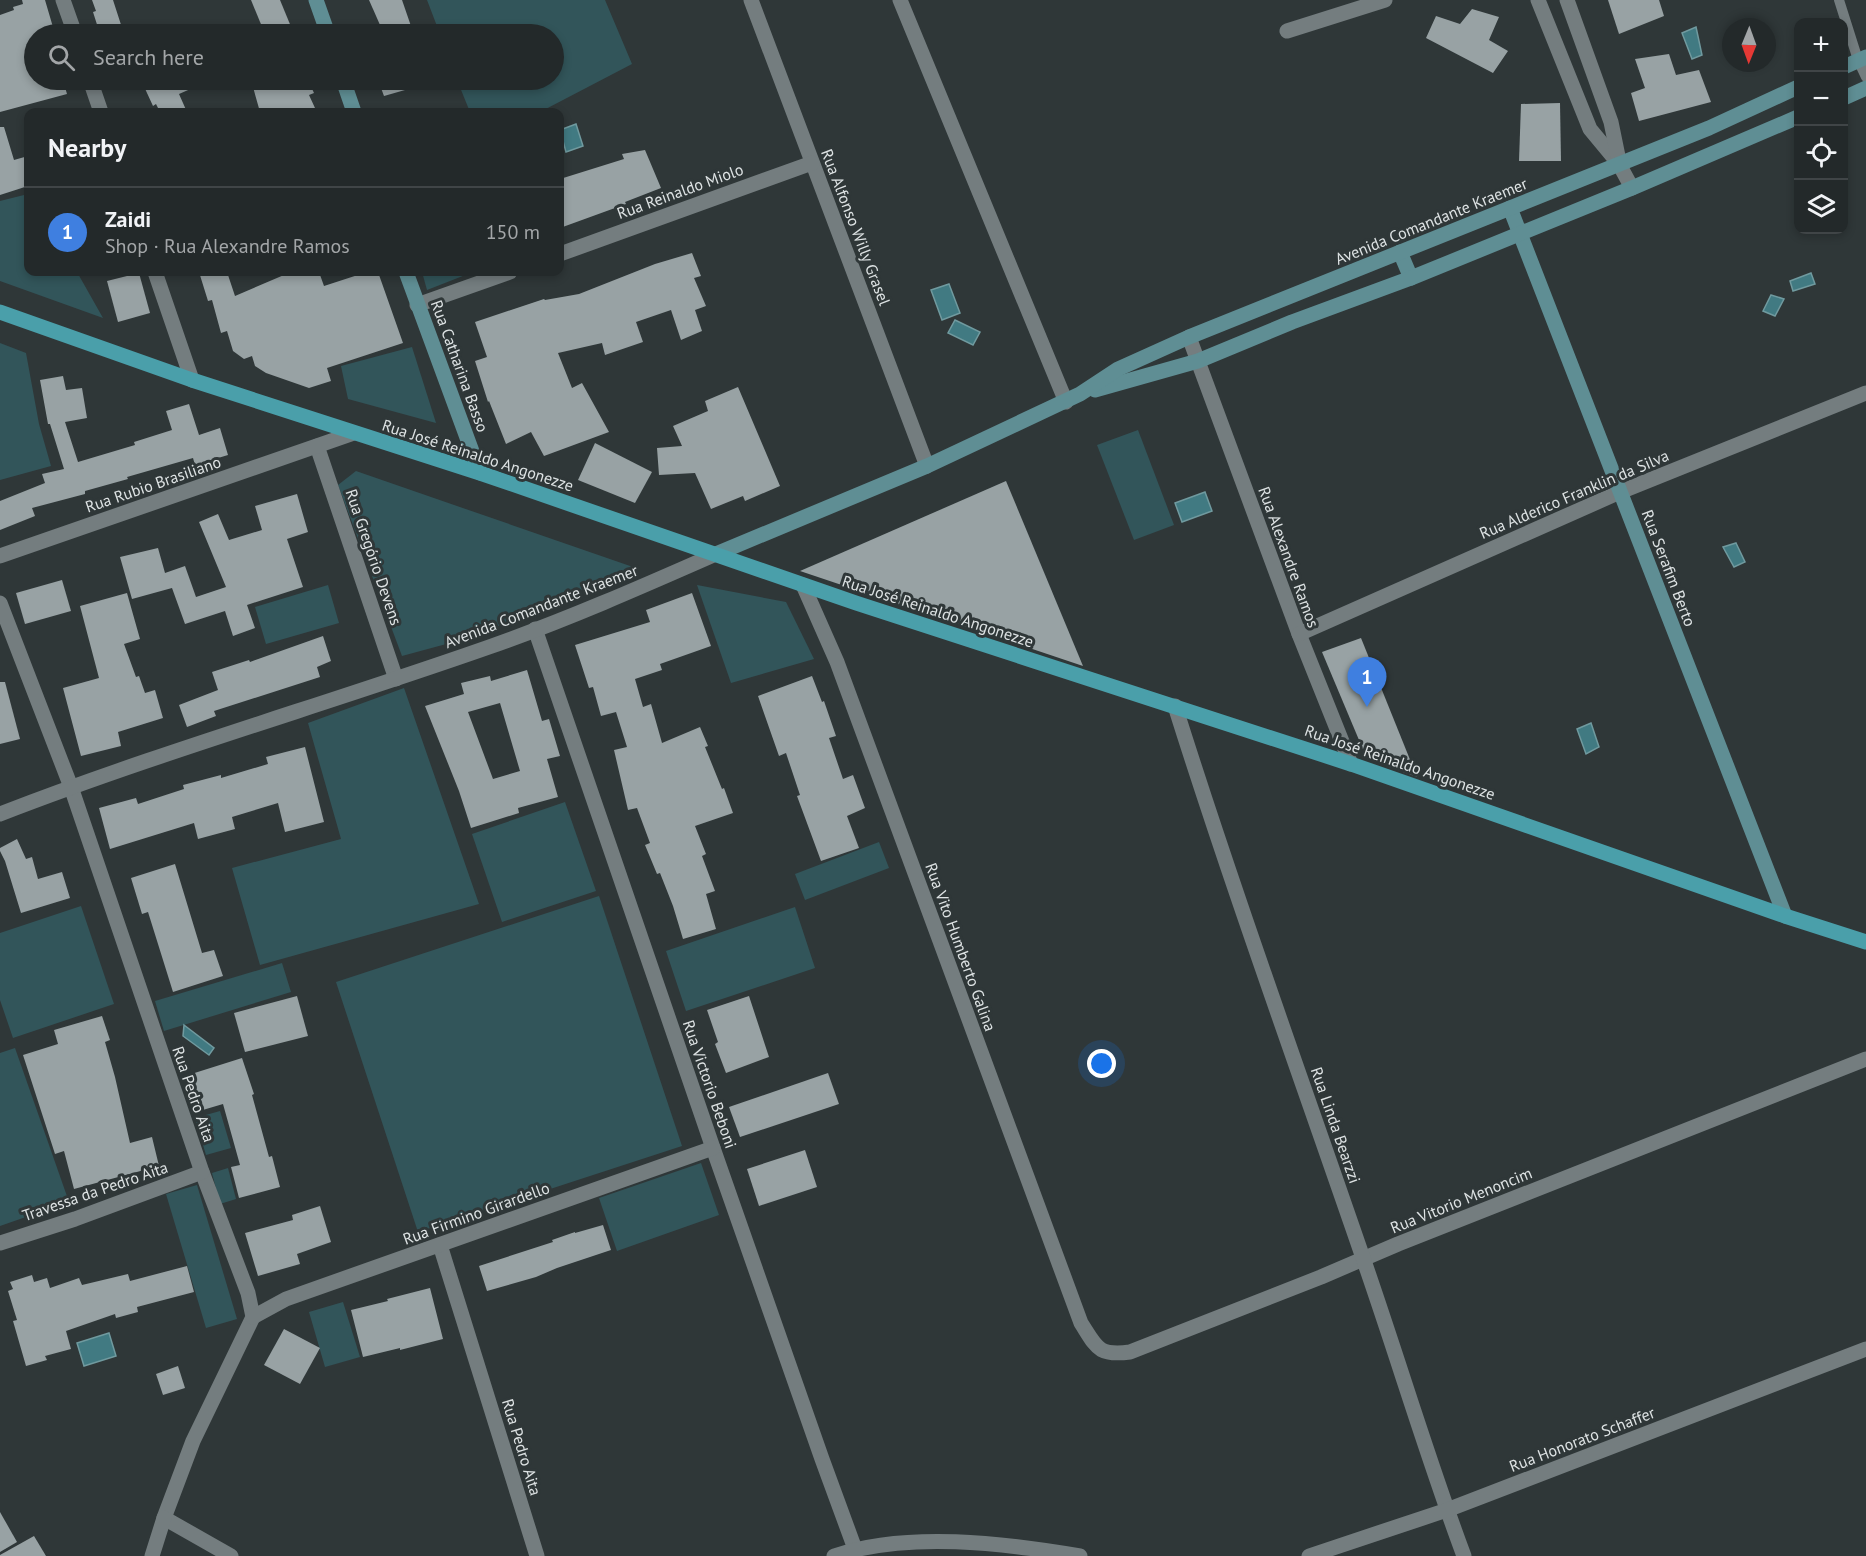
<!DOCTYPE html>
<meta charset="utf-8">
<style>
:root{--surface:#23292a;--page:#2b3132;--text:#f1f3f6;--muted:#a3a6a8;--line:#404547;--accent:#ea580c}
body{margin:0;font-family:"PT Sans",sans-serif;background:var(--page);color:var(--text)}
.controls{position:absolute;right:18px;top:18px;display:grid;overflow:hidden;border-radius:12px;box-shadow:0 3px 9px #0003}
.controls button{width:54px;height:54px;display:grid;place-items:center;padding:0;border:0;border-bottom:2px solid var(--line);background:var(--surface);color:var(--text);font:30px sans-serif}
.compass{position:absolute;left:1722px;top:18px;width:54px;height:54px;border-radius:50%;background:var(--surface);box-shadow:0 3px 9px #0003;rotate:181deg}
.you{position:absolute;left:1102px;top:1064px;width:21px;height:21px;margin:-15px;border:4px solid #fff;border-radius:50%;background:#1a73e8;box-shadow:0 0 0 9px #1a73e833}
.badge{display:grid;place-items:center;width:39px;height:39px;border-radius:50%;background:var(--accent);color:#fff;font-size:20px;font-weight:700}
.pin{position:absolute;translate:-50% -50px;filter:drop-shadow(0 2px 3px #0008)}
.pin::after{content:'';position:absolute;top:32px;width:21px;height:18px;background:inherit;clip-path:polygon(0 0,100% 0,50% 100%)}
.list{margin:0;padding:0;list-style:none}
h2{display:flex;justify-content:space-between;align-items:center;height:78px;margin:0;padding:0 24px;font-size:26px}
h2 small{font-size:20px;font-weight:400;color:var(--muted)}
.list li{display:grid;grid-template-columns:39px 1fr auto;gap:18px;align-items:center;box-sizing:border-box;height:90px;padding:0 24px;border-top:2px solid var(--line)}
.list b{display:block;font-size:22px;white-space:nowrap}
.list p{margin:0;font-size:20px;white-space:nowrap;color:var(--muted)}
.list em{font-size:20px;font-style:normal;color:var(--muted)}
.icon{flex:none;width:33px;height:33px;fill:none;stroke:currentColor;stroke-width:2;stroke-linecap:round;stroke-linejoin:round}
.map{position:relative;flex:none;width:1866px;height:1556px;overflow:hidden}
.search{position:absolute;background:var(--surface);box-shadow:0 3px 9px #0003;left:24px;top:24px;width:540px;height:66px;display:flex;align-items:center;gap:15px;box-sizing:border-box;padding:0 21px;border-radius:33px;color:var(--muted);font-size:22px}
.panel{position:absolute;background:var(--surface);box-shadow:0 3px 9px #0003;left:24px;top:108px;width:540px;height:168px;border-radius:12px}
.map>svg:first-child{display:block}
.green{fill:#32555a}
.water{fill:#417a82;stroke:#709a9f;stroke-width:1.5}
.building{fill:#98a2a4;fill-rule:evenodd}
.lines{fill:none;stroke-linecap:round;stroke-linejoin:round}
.lane{stroke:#747d7f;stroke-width:10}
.street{stroke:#747d7f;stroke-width:15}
.secondary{stroke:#5f8e94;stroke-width:15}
.primary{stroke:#4a9faa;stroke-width:15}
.labels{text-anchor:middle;stroke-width:6;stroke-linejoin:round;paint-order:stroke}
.street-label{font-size:16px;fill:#dee3e4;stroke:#2f3738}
</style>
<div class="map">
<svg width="1866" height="1556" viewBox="0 0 1866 1556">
<rect width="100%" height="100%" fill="#2f3738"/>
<g class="green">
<polygon points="427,0 605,0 632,64 540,112 470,112 457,80 554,80 554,34 440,34"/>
<polygon points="28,194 28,272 77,272 103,318 0,281 0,201"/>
<polygon points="422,272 473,272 427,290"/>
<polygon points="0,343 26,353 39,424 51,466 0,480"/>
<polygon points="412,347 436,423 348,399 341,366"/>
<polygon points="1138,430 1174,525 1134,540 1097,445"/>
<polygon points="356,471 633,567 519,618 461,640 402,656 338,485"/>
<polygon points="328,585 339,623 266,644 255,607"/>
<polygon points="697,585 786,602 814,659 731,683"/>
<polygon points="404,688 479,904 260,965 232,868 341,839 308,723"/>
<polygon points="565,802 596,891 502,922 472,834"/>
<polygon points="879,842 889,868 805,900 795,874"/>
<polygon points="599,896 682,1146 418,1232 336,982"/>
<polygon points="81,906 114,1004 13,1038 0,1000 0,933"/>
<polygon points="795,907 815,968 686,1011 666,951"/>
<polygon points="282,963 291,992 164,1031 155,1001"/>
<polygon points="15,1048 69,1202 0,1226 0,1053"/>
<polygon points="220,1111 231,1148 206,1155 195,1118"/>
<polygon points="701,1163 719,1215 617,1251 599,1198"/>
<polygon points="228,1168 236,1199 220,1204 212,1173"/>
<polygon points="197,1185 237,1319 206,1328 166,1194"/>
<polygon points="343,1302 360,1357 325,1367 309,1312"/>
</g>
<g class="water">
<polygon points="1696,27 1702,55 1692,59 1682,33"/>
<polygon points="576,124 583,146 566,152 560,130"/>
<polygon points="1811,273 1815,284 1793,291 1790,281"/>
<polygon points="949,284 960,313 942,320 931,290"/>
<polygon points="1771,295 1784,299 1775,316 1763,311"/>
<polygon points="955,320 980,332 973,345 948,333"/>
<polygon points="1205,492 1212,511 1182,522 1175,503"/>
<polygon points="1736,543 1745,562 1734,567 1723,547"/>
<polygon points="1591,723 1599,747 1586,754 1577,729"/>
<polygon points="184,1025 214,1048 209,1055 183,1036"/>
<polygon points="109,1333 116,1356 84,1366 77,1343"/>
</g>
<g class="building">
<polygon points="22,0 45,0 55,34 34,34 34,80 63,80 67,94 0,112 0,15 14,10 13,7 23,4"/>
<polygon points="92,0 113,0 124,34 100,34 93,12 96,11"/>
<polygon points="251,0 280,0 294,34 265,34"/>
<polygon points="369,0 402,0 413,32 404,34 384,34"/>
<polygon points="1608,0 1659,0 1664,16 1619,34"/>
<polygon points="1472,9 1499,17 1489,40 1508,51 1493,73 1426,38 1436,16 1460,24"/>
<polygon points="1669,54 1676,75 1699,70 1711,102 1639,121 1631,93 1645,88 1635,59"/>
<polygon points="141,80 211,80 179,94 187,112 160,112 156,104 153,106"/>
<polygon points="251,80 308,80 314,93 309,95 315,108 306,112 260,112"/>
<polygon points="378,80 425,80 426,84 384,96"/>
<polygon points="1560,103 1561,161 1519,161 1521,104"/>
<polygon points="0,127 4,127 14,160 28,156 28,186 0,195"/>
<polygon points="645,150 661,188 625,202 626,204 560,228 560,179 624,159 622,154"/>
<polygon points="692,253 701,276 694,278 706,306 695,310 702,331 681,340 671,310 636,322 643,342 605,355 602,343 558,353 572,388 582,383 609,432 544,456 531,432 506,444 489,401 488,402 475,361 487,357 475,322 544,299 545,300 579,294 655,264"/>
<polygon points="199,272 227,272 235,296 291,272 319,272 324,286 367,272 378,272 403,343 327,368 331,381 309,388 266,373 255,366 252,356 244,359 233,351 227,331 221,333 212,300 208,301"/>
<polygon points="139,273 150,313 118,322 107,281"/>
<polygon points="63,376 66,390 82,388 87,418 65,422 78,462 135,445 134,442 172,430 166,411 189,404 199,435 220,428 228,455 195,465 193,458 127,477 128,479 85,491 85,494 32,508 35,516 0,530 0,501 45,483 42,474 64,469 50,424 48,424 40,380"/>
<polygon points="738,387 780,486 745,501 743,496 711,509 695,473 659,475 657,448 682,446 673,426 708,411 705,401"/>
<polygon points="595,443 652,472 635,503 578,480"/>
<polygon points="1006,481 1083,666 800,571"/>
<polygon points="297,494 308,532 287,539 303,587 247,605 255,628 233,636 225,611 185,624 172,588 132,599 120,557 158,548 165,573 185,566 196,597 226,587 199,522 218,514 229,540 262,530 255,506"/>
<polygon points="62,580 71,611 25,624 16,593"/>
<polygon points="127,593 140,639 124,644 136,677 139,676 145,693 155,690 163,718 118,732 121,746 81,756 63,688 99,678 80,606"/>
<polygon points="692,593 711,646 660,664 662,670 635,679 643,707 651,704 662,743 700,727 708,746 705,747 722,789 724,788 733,813 695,826 706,854 702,856 715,891 706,894 716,929 683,939 673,906 660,873 657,874 645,845 650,843 637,808 628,810 614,750 627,747 616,712 601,716 593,687 589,688 575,645 650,622 646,610"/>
<polygon points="323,636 331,661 317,667 320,677 214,711 216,716 187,727 179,705 218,690 212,672 249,660 250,662"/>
<polygon points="1361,638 1417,777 1367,759 1322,652"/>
<path d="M 527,670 L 542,721 L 549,719 L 560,756 L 547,759 L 558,797 L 518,808 L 519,813 L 471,828 L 459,791 L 425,706 L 464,694 L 461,683 L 490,676 L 491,681 ZM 500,703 L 520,771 L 493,779 L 468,712 Z"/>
<polygon points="812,676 822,702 824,701 836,736 829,738 843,779 853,775 865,808 847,816 859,848 821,861 797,796 800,795 786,753 779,756 758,696"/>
<polygon points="0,682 5,682 20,739 0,744"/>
<polygon points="305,747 324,822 285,832 278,803 232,817 235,829 198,839 194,823 110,849 99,808 136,798 138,804 184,789 183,785 221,775 221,778 268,764 266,757"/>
<polygon points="17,839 26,859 32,857 38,879 62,872 70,898 21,913 5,861 0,851 0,848"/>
<polygon points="175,864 202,953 214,950 223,976 173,992 148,912 142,914 131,878"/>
<polygon points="297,996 308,1036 245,1052 234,1013"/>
<polygon points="749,996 769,1057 726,1073 715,1044 718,1042 707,1010"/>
<polygon points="102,1016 110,1040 105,1042 115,1077 130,1143 152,1137 159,1166 74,1189 64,1151 55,1154 23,1055 58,1044 54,1030"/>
<polygon points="242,1058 254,1094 252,1095 269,1157 272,1156 280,1187 239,1198 231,1167 240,1165 223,1104 196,1112 185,1076"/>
<polygon points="828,1073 839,1104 740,1137 729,1107"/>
<polygon points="805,1150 817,1187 759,1206 747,1169"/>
<polygon points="320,1206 331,1242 297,1254 300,1264 258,1276 245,1233 293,1220 292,1215"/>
<polygon points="603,1225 611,1250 557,1268 536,1277 487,1291 479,1266 553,1242 552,1240 575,1232 575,1233"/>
<polygon points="187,1266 194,1292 137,1307 138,1312 116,1318 115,1314 66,1331 71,1349 45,1356 47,1360 26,1366 13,1321 17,1320 8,1291 13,1289 10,1282 32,1275 34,1282 47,1278 50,1288 79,1278 82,1285 128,1274 130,1281"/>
<polygon points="430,1288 443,1339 400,1350 400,1348 363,1357 351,1310 388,1301 387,1299"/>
<polygon points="284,1329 320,1348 300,1384 264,1365"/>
<polygon points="178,1366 185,1388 163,1395 156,1374"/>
<polygon points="0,1512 17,1542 0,1552"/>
<polygon points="34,1536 46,1556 0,1556 0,1555"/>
</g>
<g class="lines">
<polyline class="lane" points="1839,0 1858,60 1866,77"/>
<g class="street">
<polyline points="63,0 75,34"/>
<polyline points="751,0 927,466"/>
<polyline points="900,0 1066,402"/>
<polyline points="1538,0 1590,129 1619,164 1632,188"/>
<polyline points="1567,0 1611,122 1619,161"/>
<polyline points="1287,31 1385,0"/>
<polyline points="90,80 101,112"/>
<polyline points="560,254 812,163"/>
<polyline points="155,272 192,380"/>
<polyline points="417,305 510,272"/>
<polyline points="1189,337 1299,634 1351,764"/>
<polyline points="317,446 396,679"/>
<polyline points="0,556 354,433"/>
<path d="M 803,585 L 837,662 L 1081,1323 C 1097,1348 1098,1356 1130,1352 L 1321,1277 L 1398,1244 L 1866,1059"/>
<polyline points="0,603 71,787 202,1172 248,1293 253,1317 193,1441 164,1518 231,1556"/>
<polyline points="535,629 713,1148 822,1459 855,1549"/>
<polyline points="1299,634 1620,492 1866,393"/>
<path d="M 1175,706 C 1233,890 1299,1072 1362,1255 C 1397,1355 1427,1457 1464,1556"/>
<path d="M 0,814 C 160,752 327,704 489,647 C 566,620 641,587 716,554"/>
<polyline points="0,1243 75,1219 202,1172"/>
<polyline points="440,1245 537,1556"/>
<polyline points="253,1317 286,1299 713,1148"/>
<polyline points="152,1556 164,1518"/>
<path d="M 834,1556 C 907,1531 1004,1543 1080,1556"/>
<polyline points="1309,1556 1447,1510 1866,1349"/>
</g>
<g class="secondary">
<polyline points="316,0 328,34"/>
<polyline points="1844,67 1866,57"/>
<polyline points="343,80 354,112"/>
<polyline points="1844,98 1866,88"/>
<polyline points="1510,208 1785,916"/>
<polyline points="1400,252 1411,278"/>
<polyline points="406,272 480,473"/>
<polyline points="1095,390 1198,361 1292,322 1411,278 1632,188 1798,117"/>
<polyline points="716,554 927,466 1080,394 1118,369 1189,337 1709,128 1798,87"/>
</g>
<polyline class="primary" points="0,312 192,380 480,473 856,603 1351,764 1785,916 1866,942"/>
</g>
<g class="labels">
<g class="street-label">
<text transform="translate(680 191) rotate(-20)" y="6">Rua Reinaldo Miolo</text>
<text transform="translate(1431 221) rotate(-22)" y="6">Avenida Comandante Kraemer</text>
<text transform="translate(856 227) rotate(69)" y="6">Rua Alfonso Willy Grasel</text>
<text transform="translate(460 366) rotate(70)" y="6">Rua Catharina Basso</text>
<text transform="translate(478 455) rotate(18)" y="6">Rua José Reinaldo Angonezze</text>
<text transform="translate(153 484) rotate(-19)" y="6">Rua Rubio Brasiliano</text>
<text transform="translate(1574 494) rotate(-23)" y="6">Rua Alderico Franklin da Silva</text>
<text transform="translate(374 557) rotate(71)" y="6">Rua Gregório Devens</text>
<text transform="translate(1289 557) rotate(70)" y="6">Rua Alexandre Ramos</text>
<text transform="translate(1669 568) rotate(69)" y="6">Rua Serafim Berto</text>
<text transform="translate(541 606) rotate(-21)" y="6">Avenida Comandante Kraemer</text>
<text transform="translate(938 611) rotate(18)" y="6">Rua José Reinaldo Angonezze</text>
<text transform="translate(1400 762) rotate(19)" y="6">Rua José Reinaldo Angonezze</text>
<text transform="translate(961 947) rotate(70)" y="6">Rua Vito Humberto Galina</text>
<text transform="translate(710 1084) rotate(71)" y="6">Rua Victorio Beboni</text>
<text transform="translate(194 1094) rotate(71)" y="6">Rua Pedro Aita</text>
<text transform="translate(1336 1125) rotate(71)" y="6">Rua Linda Bearzzi</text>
<text transform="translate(95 1191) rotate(-19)" y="6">Travessa da Pedro Aita</text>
<text transform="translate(1461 1200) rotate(-22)" y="6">Rua Vitorio Menoncim</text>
<text transform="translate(476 1213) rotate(-20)" y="6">Rua Firmino Girardello</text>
<text transform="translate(1582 1439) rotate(-21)" y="6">Rua Honorato Schaffer</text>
<text transform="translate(522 1447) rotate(73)" y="6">Rua Pedro Aita</text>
</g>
</g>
</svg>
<div class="controls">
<button>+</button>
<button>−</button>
<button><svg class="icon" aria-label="locate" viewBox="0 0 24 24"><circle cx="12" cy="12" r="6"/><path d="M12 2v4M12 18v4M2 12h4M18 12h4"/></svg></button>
<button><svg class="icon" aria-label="layers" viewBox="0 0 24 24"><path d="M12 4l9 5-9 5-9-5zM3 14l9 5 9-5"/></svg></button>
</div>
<svg class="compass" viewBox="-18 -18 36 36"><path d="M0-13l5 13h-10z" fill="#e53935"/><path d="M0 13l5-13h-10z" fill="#a3a6a8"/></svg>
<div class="you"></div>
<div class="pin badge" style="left:1367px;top:707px;background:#3f7fe0">1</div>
<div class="search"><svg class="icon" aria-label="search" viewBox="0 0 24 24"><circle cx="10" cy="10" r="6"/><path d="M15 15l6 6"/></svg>Search here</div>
<section class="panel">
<h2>Nearby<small></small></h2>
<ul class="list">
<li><span class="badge" style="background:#3f7fe0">1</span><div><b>Zaidi</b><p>Shop · Rua Alexandre Ramos</p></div><em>150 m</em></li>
</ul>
</section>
</div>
